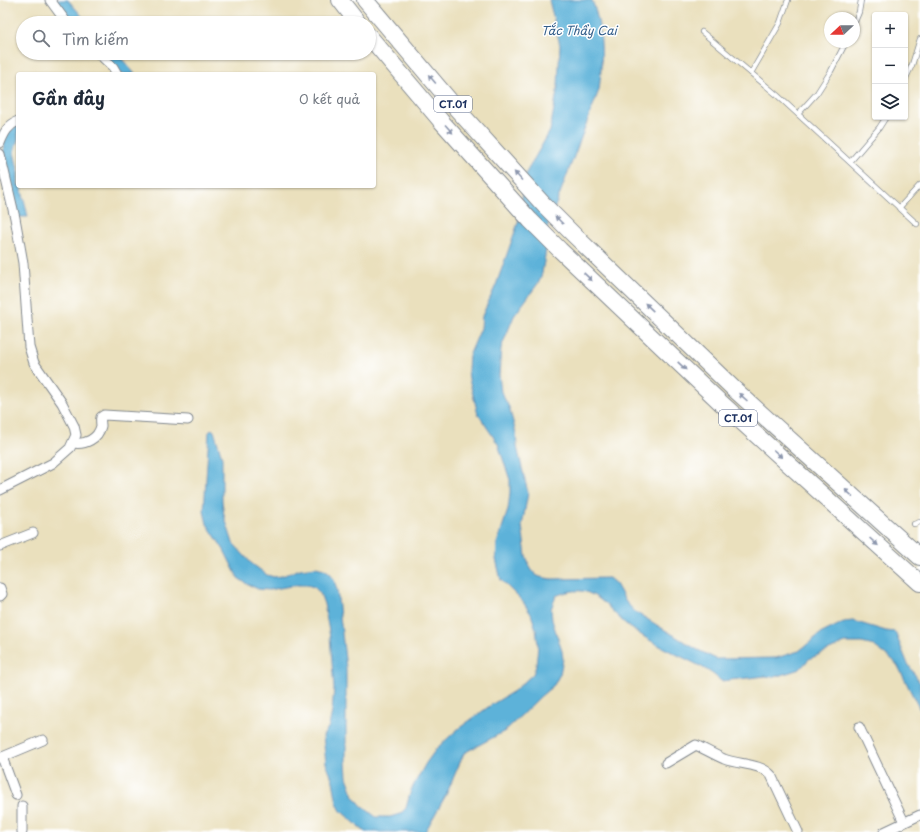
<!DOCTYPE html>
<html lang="vi">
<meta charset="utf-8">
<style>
:root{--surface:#fff;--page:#f6f6f7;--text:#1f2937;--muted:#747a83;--line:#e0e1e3}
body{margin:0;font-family:"Playpen Sans",sans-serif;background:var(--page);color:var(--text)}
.controls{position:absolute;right:12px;top:12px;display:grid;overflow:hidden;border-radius:4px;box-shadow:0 1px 3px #0004}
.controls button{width:36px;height:36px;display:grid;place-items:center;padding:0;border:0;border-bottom:1px solid var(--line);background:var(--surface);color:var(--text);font:20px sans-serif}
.compass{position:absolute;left:824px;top:12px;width:36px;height:36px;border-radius:50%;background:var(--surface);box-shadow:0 1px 3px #0004;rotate:248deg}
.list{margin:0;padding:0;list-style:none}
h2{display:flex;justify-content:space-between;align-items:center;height:52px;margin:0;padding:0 16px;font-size:17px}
h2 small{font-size:13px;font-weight:400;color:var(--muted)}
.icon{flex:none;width:22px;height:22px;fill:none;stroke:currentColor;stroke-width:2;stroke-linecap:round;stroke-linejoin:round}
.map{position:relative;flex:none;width:920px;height:832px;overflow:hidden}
.search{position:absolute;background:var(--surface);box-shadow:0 1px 3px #0004;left:16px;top:16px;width:360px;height:44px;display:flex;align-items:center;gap:10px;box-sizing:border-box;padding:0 14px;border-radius:22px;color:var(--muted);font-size:15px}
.panel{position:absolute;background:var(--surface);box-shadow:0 1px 3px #0004;left:16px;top:72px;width:360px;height:116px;border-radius:4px}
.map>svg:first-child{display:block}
.water{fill:#5db2d9;stroke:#3c709c}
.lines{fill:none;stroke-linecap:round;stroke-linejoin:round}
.lane-casing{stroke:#82888e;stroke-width:6}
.street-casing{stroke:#82888e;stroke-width:11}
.highway-casing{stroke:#82888e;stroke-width:18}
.lane{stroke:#fff;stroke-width:4.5}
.street{stroke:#fff;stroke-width:9}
.highway{stroke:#fff;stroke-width:16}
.oneway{fill:#8d97ae}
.labels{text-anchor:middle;stroke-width:3;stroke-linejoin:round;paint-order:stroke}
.shield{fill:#fff;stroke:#5f6d8e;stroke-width:1}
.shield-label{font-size:10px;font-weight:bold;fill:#1b2f5e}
.water-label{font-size:12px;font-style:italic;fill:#325d89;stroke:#fff}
</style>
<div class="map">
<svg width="920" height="832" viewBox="0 0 920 832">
<rect width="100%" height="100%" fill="#fff"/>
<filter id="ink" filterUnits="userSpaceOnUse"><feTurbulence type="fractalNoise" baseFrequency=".025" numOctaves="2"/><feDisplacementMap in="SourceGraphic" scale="8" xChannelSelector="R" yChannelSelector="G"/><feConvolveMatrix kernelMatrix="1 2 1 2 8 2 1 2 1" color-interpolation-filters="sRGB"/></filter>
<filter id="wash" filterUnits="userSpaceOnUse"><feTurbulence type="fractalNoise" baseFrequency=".012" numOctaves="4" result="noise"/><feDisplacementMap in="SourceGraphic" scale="16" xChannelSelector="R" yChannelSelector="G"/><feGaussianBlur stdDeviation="0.9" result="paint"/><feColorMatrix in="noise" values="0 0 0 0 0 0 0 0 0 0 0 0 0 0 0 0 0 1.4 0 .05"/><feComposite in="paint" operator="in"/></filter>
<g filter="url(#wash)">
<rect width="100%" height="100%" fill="#eae0bd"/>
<g class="water">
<polygon points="54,0 68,0 88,23 72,23 62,12"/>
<path d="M 549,0 L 592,0 C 603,30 603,58 599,90 L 547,228 L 548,238 L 542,273 L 539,282 L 514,316 L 501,348 L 499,375 L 501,392 L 509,407 L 516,433 L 517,447 L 528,493 L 522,526 L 526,556 L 531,569 L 536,575 L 540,577 L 551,579 L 609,578 L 616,584 L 626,602 L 634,611 L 696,649 L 716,659 L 776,658 L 799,651 L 820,634 L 844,622 L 853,621 L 886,631 L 895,632 L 907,662 L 920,683 L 920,710 L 898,666 L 893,660 L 874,646 L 862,643 L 845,643 L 809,659 L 800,669 L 774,677 L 766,676 L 721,681 C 710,670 696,664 682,657 C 665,649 646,639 631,628 C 614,616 606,599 586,592 C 577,589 564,592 556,596 L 551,609 L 552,620 L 562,651 L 563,659 L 560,674 L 554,685 L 541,696 L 505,731 L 464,753 L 446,795 L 425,832 L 365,832 L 341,811 L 337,803 L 333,781 L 326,763 L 323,736 L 329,726 L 332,712 L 334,688 L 330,637 L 324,604 L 320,593 L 314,587 L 307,585 L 296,585 L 269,590 L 258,589 L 247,584 L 238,578 L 224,550 L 207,524 L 204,511 L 209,432 L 212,429 L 214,431 L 222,457 L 222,501 L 224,515 L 233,543 L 251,563 L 267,575 L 274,577 L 282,576 L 300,569 L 316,567 L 324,569 L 330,573 L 334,580 L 337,590 L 346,668 L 346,761 L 347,777 L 354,796 L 361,805 L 376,817 L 390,817 L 400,814 L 406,808 L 411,790 L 426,763 L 437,748 L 458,729 L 491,705 L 514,691 L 533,674 L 536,666 L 538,645 L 536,629 L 531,614 L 523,602 L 501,580 L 496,559 L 497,543 L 508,510 L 510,493 L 510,480 L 498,444 L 478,414 L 469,379 L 468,370 L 469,356 L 481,328 L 482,316 L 496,285 L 518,223 L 526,173 L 550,131 L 558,86 L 560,45 Z"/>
<polygon points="101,53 115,53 121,58 135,74 120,74"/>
<path d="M 18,125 L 18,139 L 14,152 L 18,170 L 18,186 L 21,186 L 28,217 L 18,217 C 14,200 0,156 4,141 C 6,133 12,129 18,125 Z"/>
</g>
</g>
<g filter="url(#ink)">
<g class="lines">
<g class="lane-casing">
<g id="lane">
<polyline points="854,24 859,12 861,0"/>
<polyline points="702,32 777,95 917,224"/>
<polyline points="751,73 780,23 788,0"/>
<polyline points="905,80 912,65 920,39"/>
<polyline points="798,114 817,93 831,71 846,42"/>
<polyline points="850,162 879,128 886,117"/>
<polyline points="899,208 920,185"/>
<polyline points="914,524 920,522"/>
</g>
</g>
<g class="street-casing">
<g id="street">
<polyline points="50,0 67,23"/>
<polyline points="98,53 113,67 117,74"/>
<path d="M 0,143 C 4,133 8,125 18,121"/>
<polyline points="0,154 15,218 23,263 29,347 34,363 62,403 74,426 76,435 70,448 53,463 0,490"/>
<path d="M 73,443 C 85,445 98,439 101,426 C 101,423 100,420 101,417 L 104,415 L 188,420"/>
<polyline points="0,546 33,533"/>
<polyline points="0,588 2,594 0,596"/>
<polyline points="859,727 904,822"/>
<polyline points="2,757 16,795"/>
<polyline points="0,758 43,740"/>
<path d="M 666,763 L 696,745 C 706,750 715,755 724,759 C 739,765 760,763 771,775 L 798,832"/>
<polyline points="22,806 22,832"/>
<polyline points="884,832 920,815"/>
</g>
</g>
<g class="highway-casing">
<g id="highway">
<polyline points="340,0 358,23"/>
<polyline points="365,0 455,107 544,205 574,235 734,389 920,557"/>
<polyline points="369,36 441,121 530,220 560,250 720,402 920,583"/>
</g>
</g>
<use href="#lane" class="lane"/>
<use href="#street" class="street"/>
<use href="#highway" class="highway"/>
</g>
<defs><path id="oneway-solid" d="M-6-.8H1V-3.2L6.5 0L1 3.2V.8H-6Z"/></defs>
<g class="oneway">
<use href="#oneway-solid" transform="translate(432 79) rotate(-130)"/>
<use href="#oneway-solid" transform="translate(449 129) rotate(48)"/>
<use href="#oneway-solid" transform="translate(518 176) rotate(-132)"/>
<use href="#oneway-solid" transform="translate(559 220) rotate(-135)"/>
<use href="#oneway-solid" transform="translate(588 277) rotate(44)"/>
<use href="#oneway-solid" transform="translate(649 307) rotate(-136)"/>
<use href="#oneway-solid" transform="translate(682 366) rotate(44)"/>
<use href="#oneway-solid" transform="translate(743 397) rotate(-138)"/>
<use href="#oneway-solid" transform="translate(778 454) rotate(42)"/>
<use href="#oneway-solid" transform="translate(849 493) rotate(-138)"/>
<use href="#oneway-solid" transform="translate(874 542) rotate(42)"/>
</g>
</g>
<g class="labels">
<g class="shield">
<rect x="434" y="96" width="38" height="16" rx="3"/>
<rect x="719" y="410" width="38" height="16" rx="3"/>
</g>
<g class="shield-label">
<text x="453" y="108">CT.01</text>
<text x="738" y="422">CT.01</text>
</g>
<g class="water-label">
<text x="579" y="35">Tắc Thầy Cai</text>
</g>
</g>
</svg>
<div class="controls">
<button>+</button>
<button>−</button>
<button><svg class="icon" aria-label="layers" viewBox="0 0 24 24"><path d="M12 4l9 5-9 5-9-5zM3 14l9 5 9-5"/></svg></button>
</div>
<svg class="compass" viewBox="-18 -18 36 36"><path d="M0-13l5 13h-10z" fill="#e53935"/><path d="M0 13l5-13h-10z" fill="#747a83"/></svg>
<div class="search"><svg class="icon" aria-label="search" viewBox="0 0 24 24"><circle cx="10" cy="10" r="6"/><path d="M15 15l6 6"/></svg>Tìm kiếm</div>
<section class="panel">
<h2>Gần đây<small>0 kết quả</small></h2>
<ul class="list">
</ul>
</section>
</div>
